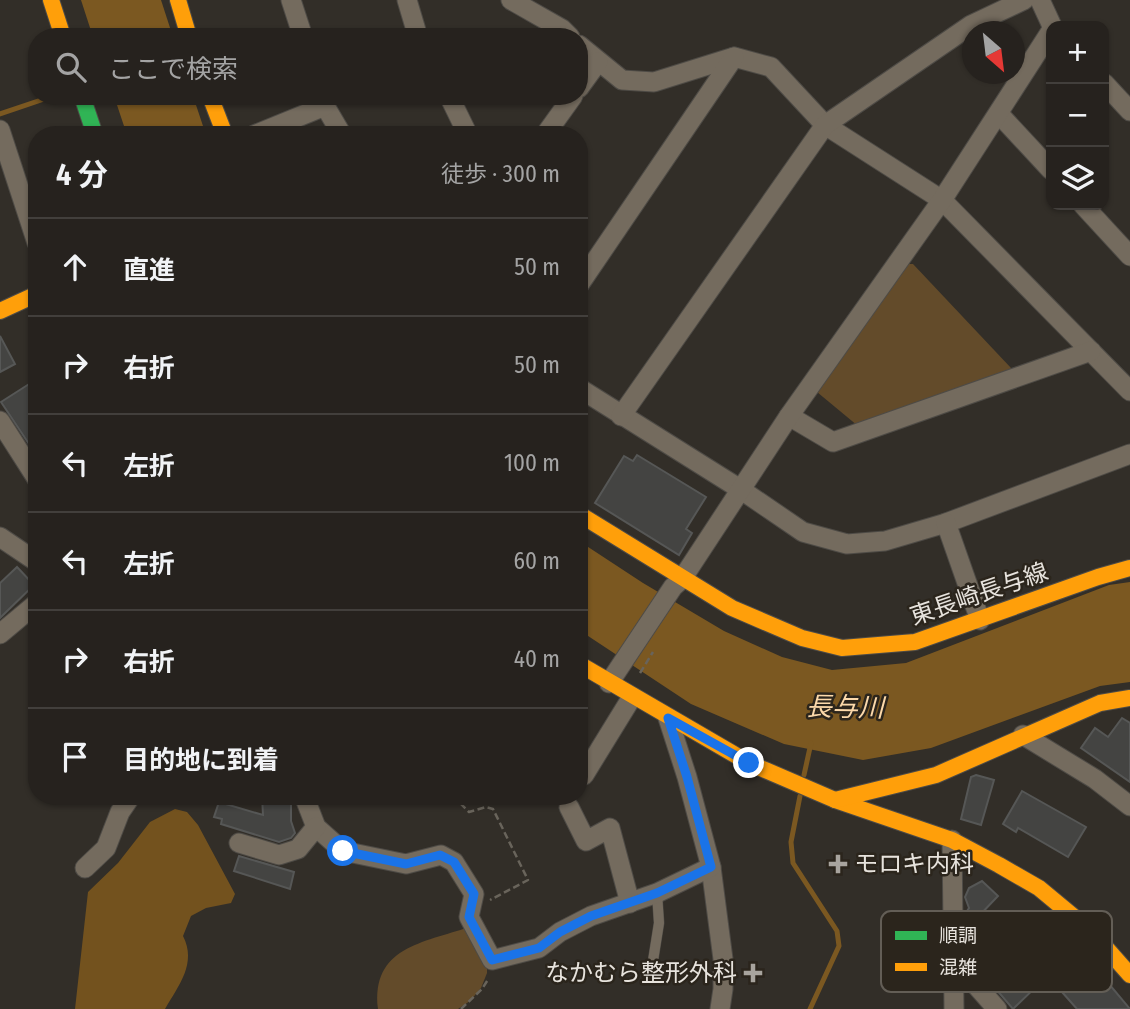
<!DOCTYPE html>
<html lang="ja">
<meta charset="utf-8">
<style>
:root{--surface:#26221e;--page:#322f2b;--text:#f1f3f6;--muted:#a4a4a4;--line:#423f3c}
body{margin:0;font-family:"Fira Sans Condensed","Noto Sans JP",sans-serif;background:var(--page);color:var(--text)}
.controls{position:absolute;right:21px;top:21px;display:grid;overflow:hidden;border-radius:14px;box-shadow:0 2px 5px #0004}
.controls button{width:63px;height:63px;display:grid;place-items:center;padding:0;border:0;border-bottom:2px solid var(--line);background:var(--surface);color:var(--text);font:35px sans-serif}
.compass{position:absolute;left:962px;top:21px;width:63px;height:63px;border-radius:50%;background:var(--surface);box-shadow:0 2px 5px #0004;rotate:152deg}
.stop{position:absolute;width:21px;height:21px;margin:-16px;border:5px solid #1a73e8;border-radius:50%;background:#fff}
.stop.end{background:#1a73e8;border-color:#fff;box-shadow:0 2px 7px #0008}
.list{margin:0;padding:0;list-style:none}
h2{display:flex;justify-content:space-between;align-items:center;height:91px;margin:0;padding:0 28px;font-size:30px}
h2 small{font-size:23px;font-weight:400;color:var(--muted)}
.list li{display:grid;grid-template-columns:46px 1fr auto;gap:21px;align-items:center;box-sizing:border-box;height:98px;padding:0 28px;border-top:2px solid var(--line)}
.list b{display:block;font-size:26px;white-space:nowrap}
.list em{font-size:23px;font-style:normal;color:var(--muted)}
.icon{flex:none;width:38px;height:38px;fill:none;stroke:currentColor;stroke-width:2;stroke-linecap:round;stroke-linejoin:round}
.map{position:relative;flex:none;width:1130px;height:1009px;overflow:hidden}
.search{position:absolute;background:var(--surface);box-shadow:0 2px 5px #0004;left:28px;top:28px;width:560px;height:77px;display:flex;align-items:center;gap:18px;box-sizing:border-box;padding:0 24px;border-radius:28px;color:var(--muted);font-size:26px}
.panel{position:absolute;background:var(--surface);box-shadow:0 2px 5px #0004;left:28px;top:126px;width:560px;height:679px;border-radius:28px}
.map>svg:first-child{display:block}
.green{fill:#634b2a}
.forest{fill:#73521e}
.water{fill:#7b5821}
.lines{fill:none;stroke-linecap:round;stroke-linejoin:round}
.stream{stroke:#7b5821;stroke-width:5}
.building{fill:#444442;stroke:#565756;stroke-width:2}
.lane-casing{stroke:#4e4b46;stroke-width:11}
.street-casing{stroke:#4e4b46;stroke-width:21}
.fast-casing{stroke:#4e4b46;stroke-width:18}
.slow-casing{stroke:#4e4b46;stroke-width:18}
.path{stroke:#69645b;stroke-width:2.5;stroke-dasharray:7 3.5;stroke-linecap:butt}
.lane{stroke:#746b5e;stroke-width:10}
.street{stroke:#746b5e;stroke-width:19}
.fast{stroke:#30b455;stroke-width:16}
.slow{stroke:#ff9f0a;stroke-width:16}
.route{stroke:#1a73e8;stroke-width:9}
.poi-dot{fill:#a8a49e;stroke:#2b251c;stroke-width:2.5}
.labels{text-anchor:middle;stroke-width:5;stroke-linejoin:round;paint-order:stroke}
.street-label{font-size:24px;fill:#e7e3dd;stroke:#2b251c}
.poi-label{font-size:24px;fill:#e7e3dd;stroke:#2b251c;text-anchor:start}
.water-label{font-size:26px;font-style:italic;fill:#fcd9aa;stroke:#2b251c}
.key{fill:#2b251c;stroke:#635e56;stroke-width:2}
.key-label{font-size:19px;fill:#e7e3dd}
</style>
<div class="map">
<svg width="1130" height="1009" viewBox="0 0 1130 1009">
<rect width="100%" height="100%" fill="#322e28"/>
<g class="green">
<polygon points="907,264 913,264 1011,368 1011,373 858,426 817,392"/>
<path d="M 469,927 L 487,962 L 487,973 L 481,988 L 470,1001 L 458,1009 L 378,1009 C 371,947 423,943 469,927 Z"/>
</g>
<path class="forest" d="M 175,809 L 187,812 L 198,825 L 235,894 L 231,903 L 206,908 L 191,916 L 183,936 C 197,963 179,985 165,1009 L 75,1009 L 88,892 L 118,863 L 150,822 Z"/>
<g class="water">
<polygon points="81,0 161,0 173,37 93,37"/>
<polygon points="114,96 193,96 206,135 127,135"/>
<polygon points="579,541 643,583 724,631 782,657 832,670 906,663 1109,585 1130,582 1130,682 1100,686 931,748 863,760 784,744 691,704 579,630"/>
</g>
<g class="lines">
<g class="stream">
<polyline points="0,114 53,96"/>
<polyline points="804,775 811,743"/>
<polyline points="800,796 791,842 793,863 837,931 839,946 810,1009"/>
</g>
</g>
<g class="building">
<polygon points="0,336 15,364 0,372"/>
<polygon points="37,379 37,456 1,402"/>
<polygon points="637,455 706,497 686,529 692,533 679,555 595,503 624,456 633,461"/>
<polygon points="17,567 34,585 0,618 0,583"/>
<polygon points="1122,718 1130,723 1130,782 1081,748 1095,728 1108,737"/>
<polygon points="976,775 994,780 981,825 961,819 971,777"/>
<polygon points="1022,791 1086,827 1068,857 1018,828 1016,832 1003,824"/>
<polygon points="262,796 291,796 291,821 295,833 291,838 279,842 221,824 222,819 214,817 219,802 263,815"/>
<polygon points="239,856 294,872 290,889 234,871"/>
<polygon points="982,881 998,896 976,919 967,911 969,908 965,897 969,888"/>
<polygon points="1043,922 1052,931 1049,933 1068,956 1013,1009 995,988 1030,956 1019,945"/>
<polygon points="1094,966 1130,1009 1077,1009 1062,992"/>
</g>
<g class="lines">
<g class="lane-casing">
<polyline id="lane" points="652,967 659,923 657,893"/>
</g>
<g class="street-casing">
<g id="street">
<polyline points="291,0 303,37"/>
<polyline points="407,0 418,37"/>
<polyline points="511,0 562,29 570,37"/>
<polyline points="1040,0 1052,26"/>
<polyline points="579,45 622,80 654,82 734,57 771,67 825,125 942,200 1130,391"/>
<polyline points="1104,83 1130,111"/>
<polyline points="579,88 598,62"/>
<polyline points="322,96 325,106 342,135"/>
<polyline points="449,96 468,135"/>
<polyline points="999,114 1051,170"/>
<polyline points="0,130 37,243"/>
<polyline points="254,135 325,106"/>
<polyline points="545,135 573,96"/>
<polyline points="1083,205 1130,256"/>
<polyline points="579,285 734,57"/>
<polyline points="579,388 740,489 803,532 847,544 885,541 946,523 1130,454"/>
<polyline points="621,416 825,125 971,25 1024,0"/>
<polyline points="789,416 833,442 1091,351"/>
<polyline points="0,421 37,479"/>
<polyline points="946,523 980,620"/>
<polyline points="0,537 37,562"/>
<polyline points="0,634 37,603"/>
<polyline points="609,683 673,587 682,579 789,416 942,200 1051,31"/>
<polyline points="668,718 687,777 711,867 723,959 723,989 720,1009"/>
<polyline points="1023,735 1095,779 1130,806"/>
<polyline points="584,775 632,697"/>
<polyline points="304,796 316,827 343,851 406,864 441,855 454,862 474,894 469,917 492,960 539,948 560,932 591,916 657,893 711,867"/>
<polyline points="569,807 586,841 610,828 630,903"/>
<polyline points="952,840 954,1009"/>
<polyline points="239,843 279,855 298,849 316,827"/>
<polyline points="85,868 106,848 120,812 131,796"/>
<polyline points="952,958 997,1009"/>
</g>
</g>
<g class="fast-casing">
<polyline id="fast" points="82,96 95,135"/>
</g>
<g class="slow-casing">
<g id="slow">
<polyline points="51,0 63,37"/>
<polyline points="178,0 189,37"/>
<polyline points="210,96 225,135"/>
<polyline points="0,311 37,294"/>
<polyline points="579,514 732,608 802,638 842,648 915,642 1098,577 1130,568"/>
<polyline points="579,664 749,763 835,800 952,840 999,865 1039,888 1092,932 1130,975"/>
<polyline points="835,800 936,775 1100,703 1130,698"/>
</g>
</g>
<g class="path">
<polyline points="640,673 653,652"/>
<polyline points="453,796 469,812 486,807 493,809 528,880 490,900"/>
<polyline points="461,1009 482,989 489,978"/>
</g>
<use href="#lane" class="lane"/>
<use href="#street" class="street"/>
<use href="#fast" class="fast"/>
<use href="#slow" class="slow"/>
</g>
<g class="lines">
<polyline class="route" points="343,851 406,864 440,855 454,862 474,894 469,917 492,960 539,948 560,932 591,916 657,893 711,867 687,777 668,718 749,763"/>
</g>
<g class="poi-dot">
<path d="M834.5 853.5h7v7h7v7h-7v7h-7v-7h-7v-7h7z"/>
<path d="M749.5 962.5h7v7h7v7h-7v7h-7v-7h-7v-7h7z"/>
</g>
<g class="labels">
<g class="street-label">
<text transform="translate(979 594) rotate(-19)" y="8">東長崎長与線</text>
</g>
<g class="poi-label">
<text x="854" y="872">モロキ内科</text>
<text x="737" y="981" text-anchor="end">なかむら整形外科</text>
</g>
<g class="water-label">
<text transform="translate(845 707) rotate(1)" y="9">長与川</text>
</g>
</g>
<rect x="881" y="911" width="231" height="81" rx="10" class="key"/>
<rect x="895" y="931" width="32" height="9" fill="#30b455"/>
<rect x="895" y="963" width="32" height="8" fill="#ff9f0a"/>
<g class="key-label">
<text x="939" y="942">順調</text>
<text x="939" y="974">混雑</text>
</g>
</svg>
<div class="controls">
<button>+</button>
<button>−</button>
<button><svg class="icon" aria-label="layers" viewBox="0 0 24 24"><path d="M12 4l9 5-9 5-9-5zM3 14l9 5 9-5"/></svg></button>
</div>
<svg class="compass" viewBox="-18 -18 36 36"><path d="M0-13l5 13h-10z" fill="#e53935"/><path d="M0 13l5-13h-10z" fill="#a4a4a4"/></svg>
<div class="stop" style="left:343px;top:851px"></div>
<div class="stop end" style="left:749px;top:763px"></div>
<div class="search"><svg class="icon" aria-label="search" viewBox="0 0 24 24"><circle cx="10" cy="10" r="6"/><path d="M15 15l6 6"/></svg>ここで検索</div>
<section class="panel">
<h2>4 分<small>徒歩 · 300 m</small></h2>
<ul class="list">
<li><svg class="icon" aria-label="ahead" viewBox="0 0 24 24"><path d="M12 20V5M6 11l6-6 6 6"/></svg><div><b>直進</b></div><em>50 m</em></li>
<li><svg class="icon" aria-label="right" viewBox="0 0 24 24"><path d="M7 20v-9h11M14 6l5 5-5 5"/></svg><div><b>右折</b></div><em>50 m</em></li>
<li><svg class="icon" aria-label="left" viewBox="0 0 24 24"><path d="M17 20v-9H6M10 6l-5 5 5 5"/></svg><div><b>左折</b></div><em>100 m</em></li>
<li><svg class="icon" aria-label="left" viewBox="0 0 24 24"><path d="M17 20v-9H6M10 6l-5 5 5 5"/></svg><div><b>左折</b></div><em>60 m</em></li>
<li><svg class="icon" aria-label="right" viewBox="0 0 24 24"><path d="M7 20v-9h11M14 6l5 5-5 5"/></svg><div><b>右折</b></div><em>40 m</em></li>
<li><svg class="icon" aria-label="arrive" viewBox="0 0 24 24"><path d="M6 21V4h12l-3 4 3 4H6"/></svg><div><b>目的地に到着</b></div></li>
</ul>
</section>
</div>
